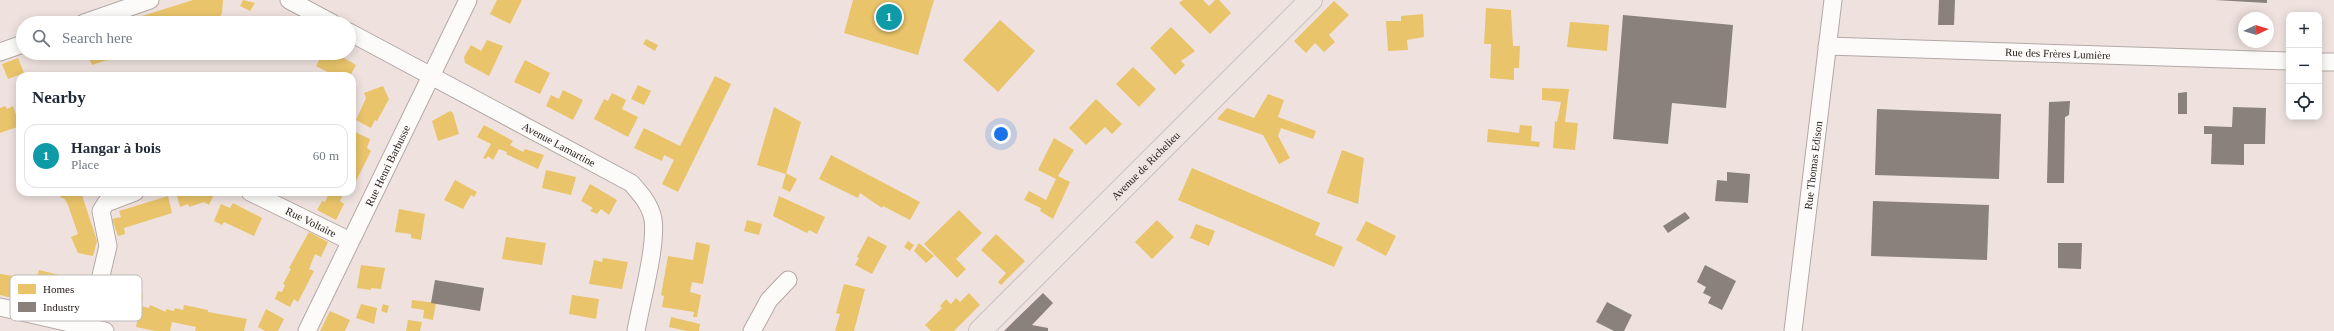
<!DOCTYPE html>
<meta charset="utf-8">
<style>
:root{--surface:#fff;--page:#f6f6f7;--text:#1f2937;--muted:#747a83;--line:#e0e1e3;--accent:#695f5b}
body{margin:0;font-family:Georgia,serif;background:var(--page);color:var(--text)}
.controls{position:absolute;right:12px;top:12px;display:grid;overflow:hidden;border-radius:8px;box-shadow:0 2px 10px #0003}
.controls button{width:36px;height:36px;display:grid;place-items:center;padding:0;border:0;border-bottom:1px solid var(--line);background:var(--surface);color:var(--text);font:20px sans-serif}
.compass{position:absolute;left:2238px;top:12px;width:36px;height:36px;border-radius:50%;background:var(--surface);box-shadow:0 2px 10px #0003;rotate:86deg}
.you{position:absolute;left:1001px;top:134px;width:14px;height:14px;margin:-10px;border:3px solid #fff;border-radius:50%;background:#1a73e8;box-shadow:0 0 0 6px #1a73e833}
.badge{display:grid;place-items:center;width:26px;height:26px;border-radius:50%;background:var(--accent);color:#fff;font-size:13px;font-weight:700}
.pin{position:absolute;translate:-50% -50%;border:2px solid #fff;box-shadow:0 1px 4px #0006}
.list{margin:0;padding:0;list-style:none}
h2{display:flex;justify-content:space-between;align-items:center;height:52px;margin:0;padding:0 16px;font-size:17px}
h2 small{font-size:13px;font-weight:400;color:var(--muted)}
.list li{display:grid;grid-template-columns:26px 1fr auto;gap:12px;align-items:center;box-sizing:border-box;height:64px;margin:0 8px 8px;padding:0 8px;border:1px solid var(--line);border-radius:12px}
.list b{display:block;font-size:15px;white-space:nowrap}
.list p{margin:0;font-size:13px;white-space:nowrap;color:var(--muted)}
.list em{font-size:13px;font-style:normal;color:var(--muted)}
.icon{flex:none;width:22px;height:22px;fill:none;stroke:currentColor;stroke-width:2;stroke-linecap:round;stroke-linejoin:round}
.map{position:relative;flex:none;width:2334px;height:331px;overflow:hidden}
.search{position:absolute;background:var(--surface);box-shadow:0 2px 10px #0003;left:16px;top:16px;width:340px;height:44px;display:flex;align-items:center;gap:10px;box-sizing:border-box;padding:0 14px;border-radius:22px;color:var(--muted);font-size:15px}
.panel{position:absolute;background:var(--surface);box-shadow:0 2px 10px #0003;left:16px;top:72px;width:340px;height:124px;border-radius:12px}
.map>svg:first-child{display:block}
.homes{fill:#e9c46a}
.industry{fill:#8a817c}
.lines{fill:none;stroke-linecap:round;stroke-linejoin:round}
.street-casing{stroke:#b2a9a5;stroke-width:19}
.primary-casing{stroke:#c9c2c0;stroke-width:24}
.street{stroke:#fdfbfa;stroke-width:17}
.primary{stroke:#eee5e1;stroke-width:22}
.labels{text-anchor:middle;stroke-width:4;stroke-linejoin:round;paint-order:stroke}
.street-label{font-size:11px;fill:#211815;stroke:#fff}
.key{fill:#fff;stroke:#bcbab9;stroke-width:1}
.key-label{font-size:11px;fill:#211815}
</style>
<div class="map">
<svg width="2334" height="331" viewBox="0 0 2334 331">
<rect width="100%" height="100%" fill="#efe2de"/>
<g class="homes">
<polygon points="193,0 223,0 222,13 218,20 209,23 120,23"/>
<polygon points="243,0 255,3 250,11 240,6"/>
<polygon points="497,0 522,0 510,24 490,14"/>
<polygon points="853,0 934,0 918,55 844,33"/>
<polygon points="1183,0 1203,0 1209,6 1215,0 1219,0 1231,13 1210,34 1179,3"/>
<polygon points="1334,1 1349,15 1329,35 1335,42 1324,52 1315,43 1306,53 1294,41"/>
<polygon points="1486,8 1511,10 1513,46 1520,46 1519,68 1514,68 1514,80 1490,78 1491,44 1484,44"/>
<polygon points="1423,14 1424,37 1407,40 1408,50 1388,51 1386,21 1401,21 1401,16"/>
<polygon points="269,17 280,23 266,23"/>
<polygon points="1000,20 1035,51 998,92 963,60"/>
<polygon points="1570,22 1609,25 1607,51 1567,47"/>
<polygon points="1171,27 1195,51 1181,61 1185,65 1175,75 1150,48"/>
<polygon points="646,39 658,45 655,51 643,44"/>
<polygon points="487,40 503,46 489,76 465,63 464,57 471,45 481,51"/>
<polygon points="61,53 78,53 63,59"/>
<polygon points="87,53 118,53 119,56 92,65"/>
<polygon points="288,53 303,53 299,59"/>
<polygon points="323,53 335,53 356,65 350,76 335,76 316,66"/>
<polygon points="18,58 24,73 8,79 2,64"/>
<polygon points="525,60 550,73 540,94 514,82"/>
<polygon points="1133,67 1156,89 1139,107 1116,84"/>
<polygon points="715,76 731,84 678,192 662,184 674,160 664,155 662,161 634,148 644,128 680,146"/>
<polygon points="638,85 651,91 644,105 631,99"/>
<polygon points="383,86 389,99 377,121 375,120 371,128 356,120 366,98 364,93"/>
<polygon points="1542,88 1569,89 1565,122 1578,123 1575,150 1553,148 1555,121 1557,122 1561,102 1542,100"/>
<polygon points="563,90 583,100 573,120 546,106 551,95 559,99"/>
<polygon points="612,93 626,100 622,109 638,117 628,137 594,119 604,99 608,101"/>
<polygon points="1268,94 1284,100 1278,117 1316,131 1313,139 1281,128 1278,136 1290,158 1279,164 1263,135 1217,119 1227,108 1254,118"/>
<polygon points="1096,99 1122,124 1112,134 1105,127 1086,145 1069,128"/>
<polygon points="5,106 7,109 13,106 20,126 0,133 0,108"/>
<polygon points="774,107 801,122 786,174 757,165"/>
<polygon points="450,111 453,113 459,134 438,141 432,121"/>
<polygon points="484,125 513,141 510,145 523,152 525,149 544,155 538,169 506,154 507,152 499,149 493,160 488,156 486,159 483,158 491,144 477,137"/>
<polygon points="1520,125 1532,126 1531,141 1540,142 1539,147 1487,142 1488,129 1519,133"/>
<polygon points="355,132 370,139 367,148 371,151 356,181 352,179 352,138"/>
<polygon points="1054,138 1074,150 1058,176 1070,182 1053,219 1040,211 1041,208 1024,200 1029,191 1046,200 1056,179 1038,170"/>
<polygon points="1342,150 1364,158 1358,204 1327,193"/>
<polygon points="831,155 920,202 910,220 883,206 882,208 860,193 858,198 819,179"/>
<polygon points="1192,168 1320,223 1315,235 1343,247 1334,267 1178,200"/>
<polygon points="546,170 576,177 571,195 542,188"/>
<polygon points="786,173 797,179 790,192 782,188"/>
<polygon points="455,180 477,192 474,197 471,195 463,209 444,200"/>
<polygon points="590,184 617,200 609,215 601,209 597,214 590,211 593,208 581,201"/>
<polygon points="59,192 81,192 97,241 93,256 78,253 71,237 78,234 68,205 64,198 61,198"/>
<polygon points="176,192 215,192 209,205 204,202 189,207 188,204 180,207"/>
<polygon points="326,192 344,192 340,201 344,204 336,220 317,210 322,201 325,202 328,195 325,194"/>
<polygon points="168,196 172,213 124,228 125,234 118,236 112,219 121,217 119,211"/>
<polygon points="779,196 825,217 817,234 809,230 807,233 773,216"/>
<polygon points="233,203 262,218 254,236 224,222 222,225 214,221 221,204 230,208"/>
<polygon points="399,209 425,214 421,240 411,238 411,234 395,232"/>
<polygon points="959,210 982,233 956,259 966,269 957,278 924,244"/>
<polygon points="747,220 762,224 759,235 744,231"/>
<polygon points="1157,220 1174,237 1152,259 1135,242"/>
<polygon points="1366,221 1396,236 1386,256 1356,240"/>
<polygon points="1196,224 1215,231 1209,246 1190,238"/>
<polygon points="309,232 328,242 321,257 315,254 309,269 314,271 298,302 294,299 290,307 275,299 278,291 282,292 285,285 283,284 291,269 289,268"/>
<polygon points="996,234 1025,261 1001,285 998,282 1006,273 981,250"/>
<polygon points="868,236 887,246 872,274 855,265 859,258 857,257"/>
<polygon points="506,237 546,243 542,265 502,259"/>
<polygon points="908,241 914,245 910,251 904,247"/>
<polygon points="696,242 710,245 703,284 692,282 690,292 701,295 697,317 693,317 694,312 662,307 664,296 661,295 668,256 693,260"/>
<polygon points="919,243 934,256 926,263 914,251"/>
<polygon points="603,258 628,262 622,289 589,284 594,260 602,262"/>
<polygon points="361,265 385,268 381,289 371,288 371,290 357,288"/>
<polygon points="39,270 64,276 63,282 74,284 70,301 42,295 43,291 34,288"/>
<polygon points="0,274 14,276 13,279 20,281 22,275 30,276 26,292 17,291 16,299 0,295"/>
<polygon points="844,284 865,289 854,331 835,331 840,314 836,313"/>
<polygon points="110,288 119,290 119,293 127,294 128,292 143,295 141,306 149,308 150,305 166,312 166,309 174,311 175,308 183,310 184,305 208,310 208,312 247,319 244,331 195,331 196,327 172,322 170,331 155,331 136,327 139,312 124,308 122,313 105,309"/>
<polygon points="969,293 980,305 954,331 931,331 925,325 942,308 940,306 946,299 951,304 956,298 960,302"/>
<polygon points="572,295 599,299 596,319 569,314"/>
<polygon points="412,300 436,303 433,320 423,318 424,310 411,308"/>
<polygon points="361,304 377,308 374,324 356,318"/>
<polygon points="383,304 389,306 387,313 381,311"/>
<polygon points="266,309 284,319 278,331 265,331 258,327"/>
<polygon points="330,311 350,320 345,331 320,331"/>
<polygon points="671,317 700,324 699,331 687,331 669,327"/>
<polygon points="408,320 422,322 420,331 406,331"/>
</g>
<g class="industry">
<polygon points="1939,0 1955,0 1954,25 1938,25"/>
<polygon points="2215,0 2267,0 2267,3"/>
<polygon points="1623,15 1733,25 1726,108 1672,103 1668,144 1613,139"/>
<polygon points="2187,92 2187,114 2178,114 2178,93"/>
<polygon points="2070,101 2069,115 2065,117 2064,183 2047,183 2049,102"/>
<polygon points="2233,107 2266,108 2265,144 2244,144 2244,165 2211,164 2212,134 2204,134 2204,126 2232,127"/>
<polygon points="1877,109 2001,114 1999,179 1875,175"/>
<polygon points="1727,172 1750,174 1748,203 1715,201 1717,180 1727,181"/>
<polygon points="1873,201 1989,205 1987,260 1871,256"/>
<polygon points="1685,212 1690,218 1668,233 1663,226"/>
<polygon points="2058,243 2082,243 2081,269 2058,268"/>
<polygon points="1705,265 1736,281 1722,310 1708,303 1711,297 1703,293 1706,287 1697,282"/>
<polygon points="435,280 484,288 480,311 431,303"/>
<polygon points="1043,293 1053,303 1032,325 1048,328 1048,331 1004,331"/>
<polygon points="1607,302 1632,315 1624,331 1614,331 1596,322"/>
</g>
<g class="lines">
<g class="street-casing">
<g id="street">
<polyline points="289,0 332,23"/>
<polyline points="84,23 150,0"/>
<path id="s1" d="M 349,32 L 631,183 C 640,193 650,204 653,219 C 657,246 641,302 636,331"/>
<path id="s2" d="M 1827,46 L 2289,61"/>
<polyline points="0,52 23,44"/>
<polyline points="2319,62 2334,62"/>
<path id="s3" d="M 250,192 L 350,241"/>
<polyline points="0,307 105,331"/>
<polyline points="89,327 108,246 101,211 106,203 135,192"/>
<path id="s4" d="M 307,331 L 468,0"/>
<polyline points="752,331 769,300 788,280"/>
<path id="s5" d="M 1793,331 L 1833,0"/>
</g>
</g>
<g class="primary-casing">
<g id="primary">
<path id="s6" d="M 980,331 L 1311,0"/>
</g>
</g>
<use href="#street" class="street"/>
<use href="#primary" class="primary"/>
</g>
<g class="labels">
<g class="street-label">
<text dy="4" stroke="none"><textPath href="#s2" startOffset="231">Rue des Frères Lumière</textPath></text>
<text dy="4" stroke="none"><textPath href="#s1" startOffset="238">Avenue Lamartine</textPath></text>
<text dy="4" stroke="none"><textPath href="#s4" startOffset="184">Rue Henri Barbusse</textPath></text>
<text dy="4" stroke="none"><textPath href="#s6" startOffset="234">Avenue de Richelieu</textPath></text>
<text dy="4" stroke="none"><textPath href="#s5" startOffset="167">Rue Thomas Edison</textPath></text>
<text dy="4" stroke="none"><textPath href="#s3" startOffset="68">Rue Voltaire</textPath></text>
</g>
</g>
<rect x="10" y="275" width="132" height="46" rx="6" class="key"/>
<rect x="18" y="284" width="18" height="10" fill="#e9c46a"/>
<rect x="18" y="302" width="18" height="10" fill="#8a817c"/>
<g class="key-label">
<text x="43" y="293">Homes</text>
<text x="43" y="311">Industry</text>
</g>
</svg>
<div class="controls">
<button>+</button>
<button>−</button>
<button><svg class="icon" aria-label="locate" viewBox="0 0 24 24"><circle cx="12" cy="12" r="6"/><path d="M12 2v4M12 18v4M2 12h4M18 12h4"/></svg></button>
</div>
<svg class="compass" viewBox="-18 -18 36 36"><path d="M0-13l5 13h-10z" fill="#e53935"/><path d="M0 13l5-13h-10z" fill="#747a83"/></svg>
<div class="you"></div>
<div class="pin badge" style="left:889px;top:17px;background:#0f9aa8">1</div>
<div class="search"><svg class="icon" aria-label="search" viewBox="0 0 24 24"><circle cx="10" cy="10" r="6"/><path d="M15 15l6 6"/></svg>Search here</div>
<section class="panel">
<h2>Nearby<small></small></h2>
<ul class="list">
<li><span class="badge" style="background:#0f9aa8">1</span><div><b>Hangar à bois</b><p>Place</p></div><em>60 m</em></li>
</ul>
</section>
</div>
